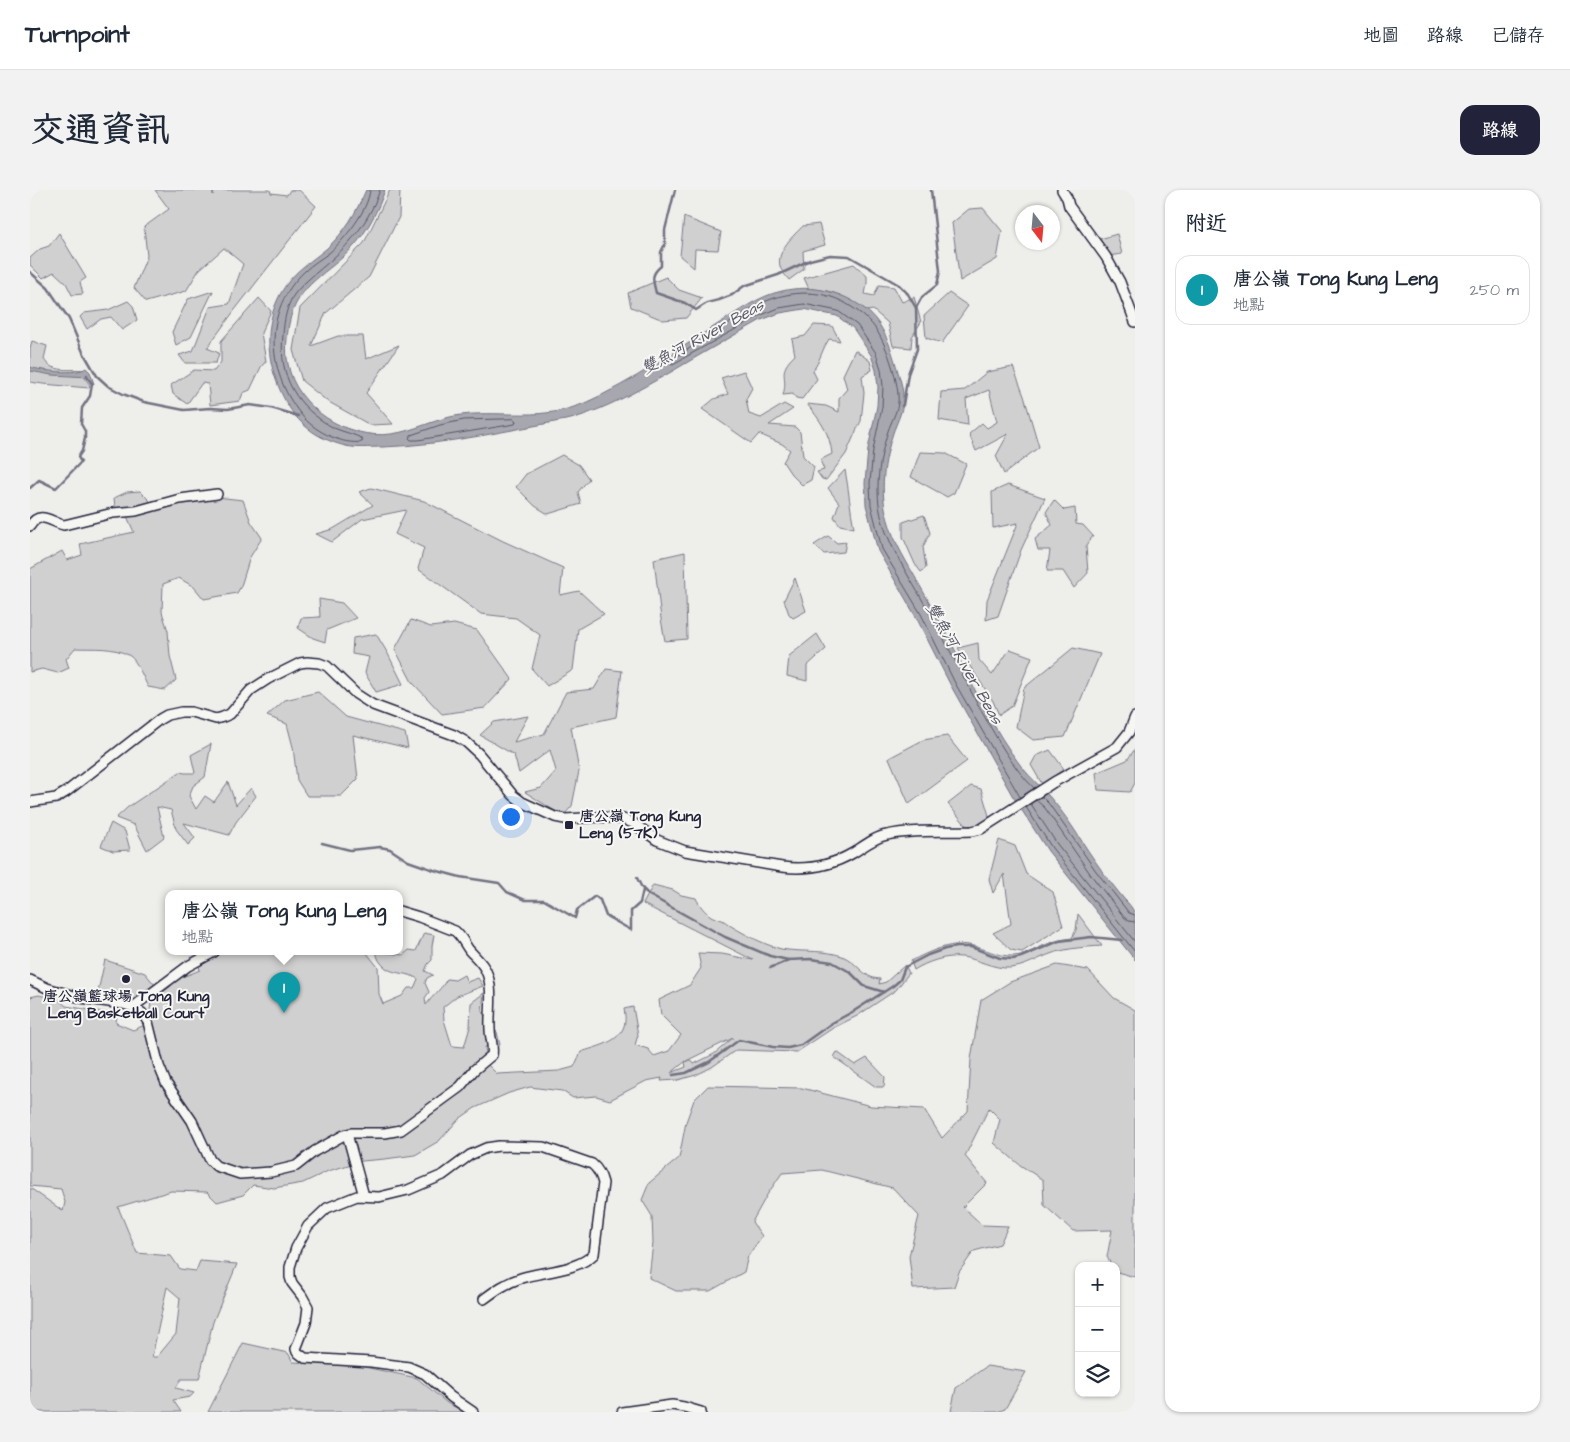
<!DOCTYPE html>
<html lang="zh-TW">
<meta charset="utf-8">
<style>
:root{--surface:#fff;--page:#f2f2f3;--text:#1f2937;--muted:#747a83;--line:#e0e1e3;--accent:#22223b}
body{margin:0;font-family:"Architects Daughter","LXGW WenKai TC",sans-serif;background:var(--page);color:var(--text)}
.controls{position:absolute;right:15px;bottom:15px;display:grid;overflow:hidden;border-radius:10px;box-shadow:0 1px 4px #0004}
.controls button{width:45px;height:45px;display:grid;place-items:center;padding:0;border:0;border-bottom:1px solid var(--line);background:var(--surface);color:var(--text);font:25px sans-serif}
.compass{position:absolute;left:985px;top:15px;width:45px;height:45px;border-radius:50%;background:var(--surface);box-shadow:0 1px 4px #0004;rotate:164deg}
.you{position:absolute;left:480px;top:626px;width:18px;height:18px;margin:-12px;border:4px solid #fff;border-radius:50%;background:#1a73e8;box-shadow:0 0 0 8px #1a73e833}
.badge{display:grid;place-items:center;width:32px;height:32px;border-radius:50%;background:var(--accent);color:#fff;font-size:16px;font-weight:700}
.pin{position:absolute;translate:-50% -41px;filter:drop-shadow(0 1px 2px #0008)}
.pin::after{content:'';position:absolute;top:26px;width:18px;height:15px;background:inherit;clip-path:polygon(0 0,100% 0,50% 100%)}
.popup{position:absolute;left:135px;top:700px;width:238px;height:65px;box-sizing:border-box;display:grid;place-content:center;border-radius:10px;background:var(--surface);filter:drop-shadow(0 1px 4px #0005);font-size:16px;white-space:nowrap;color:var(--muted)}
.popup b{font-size:19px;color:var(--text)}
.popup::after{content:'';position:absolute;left:50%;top:100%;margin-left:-10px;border:10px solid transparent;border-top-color:var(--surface)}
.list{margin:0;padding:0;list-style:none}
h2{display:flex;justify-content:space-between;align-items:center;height:65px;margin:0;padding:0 20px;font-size:21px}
h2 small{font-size:16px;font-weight:400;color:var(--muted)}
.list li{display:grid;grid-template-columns:32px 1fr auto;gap:15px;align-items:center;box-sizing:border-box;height:70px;margin:0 10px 10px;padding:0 10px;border:1px solid var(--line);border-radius:15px}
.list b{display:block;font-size:19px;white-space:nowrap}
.list p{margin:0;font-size:16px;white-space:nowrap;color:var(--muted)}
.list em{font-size:16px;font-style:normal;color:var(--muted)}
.icon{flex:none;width:28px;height:28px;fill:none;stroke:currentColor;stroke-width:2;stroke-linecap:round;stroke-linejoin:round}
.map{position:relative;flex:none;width:1105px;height:1222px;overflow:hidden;border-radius:15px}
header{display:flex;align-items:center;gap:30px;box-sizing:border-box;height:70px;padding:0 25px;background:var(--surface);border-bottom:1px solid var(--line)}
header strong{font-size:24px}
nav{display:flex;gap:28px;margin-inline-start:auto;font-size:18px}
.intro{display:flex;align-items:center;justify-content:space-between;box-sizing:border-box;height:120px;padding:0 30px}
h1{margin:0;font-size:35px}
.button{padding:12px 22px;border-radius:15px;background:var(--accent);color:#fff;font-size:18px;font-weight:700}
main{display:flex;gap:30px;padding:0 30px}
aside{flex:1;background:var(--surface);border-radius:15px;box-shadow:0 1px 4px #0004}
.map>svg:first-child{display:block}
.green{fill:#d0d0d1;stroke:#797986;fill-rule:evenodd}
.water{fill:#a7a7af;stroke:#727281}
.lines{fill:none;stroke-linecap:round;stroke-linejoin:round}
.shore{stroke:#575769;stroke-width:1}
.stream{stroke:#727281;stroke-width:2.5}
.minor-casing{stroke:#22223b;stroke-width:12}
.minor{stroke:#f6f6f2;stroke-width:9}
.poi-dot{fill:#22223b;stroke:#f6f6f2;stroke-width:2}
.labels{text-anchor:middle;stroke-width:4;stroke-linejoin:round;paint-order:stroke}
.poi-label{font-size:15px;font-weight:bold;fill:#22223b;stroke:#f6f6f2;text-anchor:start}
.water-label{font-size:16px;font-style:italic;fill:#575769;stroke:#f6f6f2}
</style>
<header>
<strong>Turnpoint</strong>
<nav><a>地圖</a><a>路線</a><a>已儲存</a></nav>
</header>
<div class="intro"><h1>交通資訊</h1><a class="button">路線</a></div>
<main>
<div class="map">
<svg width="1105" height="1222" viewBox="0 0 1105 1222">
<rect width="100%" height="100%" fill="#eeeeeb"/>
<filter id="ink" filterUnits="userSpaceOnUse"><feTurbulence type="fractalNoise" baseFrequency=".02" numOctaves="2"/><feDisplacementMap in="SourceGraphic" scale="10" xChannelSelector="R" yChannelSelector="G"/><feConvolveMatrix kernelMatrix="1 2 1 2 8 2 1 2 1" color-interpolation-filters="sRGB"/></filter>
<g filter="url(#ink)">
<g class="green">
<polygon points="125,0 182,0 183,5 185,0 240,0 241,3 257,5 260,0 269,0 286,16 204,121 177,158 189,163 186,173 155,173 149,165 163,161 180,117 199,114 213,74 194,58 169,80 156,101 116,112 104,98 117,66 114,37 139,19"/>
<polygon points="360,0 370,0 369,27 339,87 296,123 281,156 308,146 333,146 336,169 369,155 336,203 363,234 340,235 297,211 272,191 263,160 270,118 334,53"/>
<polygon points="953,18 972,41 967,69 930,91 922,33 939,19"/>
<polygon points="654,27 691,42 688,60 665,59 664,78 650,66"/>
<path d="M 789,34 L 795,55 L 773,61 L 774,79 L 759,90 C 756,86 751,81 750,76 C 746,61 764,45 773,36 Z"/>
<polygon points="29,43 56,88 50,92 53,104 42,105 36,93 24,82 13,88 0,75 0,68 10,59 19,56"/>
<polygon points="1087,44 1092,64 1078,66 1070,49"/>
<path d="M 824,74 L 837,86 L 837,94 L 835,104 L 844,106 L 849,95 L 864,97 L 872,112 L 884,107 L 891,132 L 882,147 L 881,158 L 863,156 L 858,133 L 843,120 L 837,121 C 818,108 802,99 779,99 L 774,88 Z"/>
<polygon points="636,87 649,100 672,108 656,128 633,130 601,117 598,103"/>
<polygon points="183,101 161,147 146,155 142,142 158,109"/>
<polygon points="919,103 938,116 912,153 896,148 894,126"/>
<polygon points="229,108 241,121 231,143 236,171 231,177 220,200 213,203 210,211 180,215 178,194 172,193 157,214 143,204 141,195 164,180 184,181 191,172 191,151"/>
<polygon points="98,111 103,116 107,130 92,140 81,127 71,129 57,139 50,127 54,123 78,120"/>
<path d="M 784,135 L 802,136 L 810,151 L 799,149 C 792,159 790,171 783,181 L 787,189 L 772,209 L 766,208 L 763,204 L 753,205 C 759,185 746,183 765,165 L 762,149 L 775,146 Z"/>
<path d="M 2,151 L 17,156 L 14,169 C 21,184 42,178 55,180 L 55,188 L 60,195 L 59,198 L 13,194 L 0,192 L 0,158 Z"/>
<path d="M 825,160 L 840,171 L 842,180 L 832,186 L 834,203 L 831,231 L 826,241 L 816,264 L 796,290 L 792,289 L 787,282 L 794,280 L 790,270 L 802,264 C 800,243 790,230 777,214 L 796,216 L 809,222 L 809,208 L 817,199 L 813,185 Z"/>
<polygon points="983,177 994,206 1009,257 974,284 966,266 978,244 946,261 939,244 952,233 957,238 967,232 959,200 936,209 938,235 909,230 911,202 935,200 957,182"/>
<polygon points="714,181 722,198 716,209 719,224 731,228 754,214 763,219 739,235 765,237 770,242 773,266 784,277 781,290 772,295 761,284 753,272 760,260 752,254 729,244 721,253 672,219 684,209 698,204 691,188"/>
<polygon points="890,262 915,263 936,274 924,303 917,307 881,287"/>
<polygon points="532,265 549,275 559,289 548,302 551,314 518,324 505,316 486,297 496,284"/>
<path d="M 815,280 C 819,300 820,319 824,338 L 810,335 L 804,327 L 809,313 L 798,298 Z"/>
<polygon points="978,295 1015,308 991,360 968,426 956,430 957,410 988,333 963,338 962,302"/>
<polygon points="341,298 394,311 473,351 533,378 530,405 549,401 574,424 548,439 543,480 517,496 502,479 510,445 486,428 451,424 388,379 394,358 365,344 376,320 332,329 302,352 286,344 303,339 343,315 329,302"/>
<path d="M 110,301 L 125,316 L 177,306 L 213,310 L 221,332 L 232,348 L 220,367 L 211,396 L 207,403 L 174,409 L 164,397 L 149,388 L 133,394 L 132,422 L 138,441 L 140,466 L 146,490 L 135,500 L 118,497 C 114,489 107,471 100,466 C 84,456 63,459 45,458 L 36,469 L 39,478 L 28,483 L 12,479 L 0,482 L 0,379 L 32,361 L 37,370 L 52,365 L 50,354 L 104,342 L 95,322 L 85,317 L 84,308 L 97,302 Z"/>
<polygon points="1024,310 1034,320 1045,318 1046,334 1053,335 1063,346 1056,356 1058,383 1044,398 1033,381 1017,381 1020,360 1008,360 1005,349 1022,335 1016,322"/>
<polygon points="894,325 900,343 893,357 896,378 891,382 885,374 873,347 873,332"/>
<polygon points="798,346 807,353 816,352 814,362 794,364 784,355"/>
<polygon points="655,362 657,449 635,451 631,429 624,369"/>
<polygon points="765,388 776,421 763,428 759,424 754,410"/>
<polygon points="289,409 312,413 326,428 297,440 295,452 283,448 268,438 271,428 290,427"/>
<polygon points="381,430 401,437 424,434 447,440 482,489 455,518 412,524 382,492 365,459"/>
<polygon points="346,444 357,462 373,494 346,502 335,483 339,467 322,464 323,448"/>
<polygon points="787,444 796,459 777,476 777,491 757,486 759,466"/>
<polygon points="948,453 949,470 962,485 980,459 1002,467 982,516 969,525 963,511 928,458"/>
<polygon points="1043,458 1070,464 1035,547 1003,550 986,537 994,498"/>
<polygon points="576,479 592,481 586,527 541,537 549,581 542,616 533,626 495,602 511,598 526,581 520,560 489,583 484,565 450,545 464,532 498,526 484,552 514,544 536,502 564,499"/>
<polygon points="288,502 316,527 375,543 378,558 323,545 328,589 311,606 277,606 267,590 263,557 257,534 237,526 255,510"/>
<polygon points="917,546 937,571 879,614 859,568 893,550"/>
<polygon points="181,554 175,587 163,596 159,606 166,619 175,606 184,612 198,592 206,615 221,598 226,606 206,632 199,645 154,633 165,648 158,655 146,639 141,620 127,617 134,647 117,660 104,635 86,628 98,617 150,582 155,583 165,583 161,565"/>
<polygon points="1105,559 1105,593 1100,602 1068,600 1066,583 1097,570"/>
<polygon points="1020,560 1034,579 1012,594 1001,575 1006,566"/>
<polygon points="941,596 951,599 960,629 940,640 918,614"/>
<polygon points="81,633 95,641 100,660 83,661 71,656"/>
<polygon points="969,650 985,656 996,684 1023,702 1033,736 992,762 981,760 963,743 981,734 974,684 963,703 959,689"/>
<path d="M 623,695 L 643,700 L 651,705 L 666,708 C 669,715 675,722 681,726 C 684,728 688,728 692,730 C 695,731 698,734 701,736 C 716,745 742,759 758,760 C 777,762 794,760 812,766 C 828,772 833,789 850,789 L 849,794 L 856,792 L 875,775 L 879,783 L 866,800 L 827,826 L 803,838 L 767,862 L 706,860 L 682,877 L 666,885 L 648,890 L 631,891 L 632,888 L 616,891 L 580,910 L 566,906 L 543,908 L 532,901 L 500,897 L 479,903 L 445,918 L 429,929 L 409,951 L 385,965 L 355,969 L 332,971 L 298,981 L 273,993 L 244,998 L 223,995 L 213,1005 L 187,1012 L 177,1002 L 141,1001 L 88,1017 L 107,1063 L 141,1066 L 150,1079 L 166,1081 L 170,1071 L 207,1074 L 183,1132 L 169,1189 L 151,1189 L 146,1198 L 164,1203 L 160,1207 L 143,1210 L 151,1222 L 0,1222 L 0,998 L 33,1021 L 35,1012 L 31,999 L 0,996 L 0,807 L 9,805 L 29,810 L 36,816 L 79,823 L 84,821 L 87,823 L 86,833 L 103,840 L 115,835 L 117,840 L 125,840 L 120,820 L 121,811 L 141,796 L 139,792 L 145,783 L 155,786 L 170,780 L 169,776 L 193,762 L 336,762 L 348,777 L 349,804 L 353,814 L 372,806 L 378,798 L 384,798 L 388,789 C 377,781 360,786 351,773 C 348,770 347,765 346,762 C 356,762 364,764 373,765 L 379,760 L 386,761 L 394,743 L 404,745 L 402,756 L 402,770 L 398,774 L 395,781 L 403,785 L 397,788 L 395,793 L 399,802 L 395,808 L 396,815 C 402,806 412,799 417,789 L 425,790 L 434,785 L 437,792 L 448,788 L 453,796 L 427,806 L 413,817 L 414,830 L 422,856 L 434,857 L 440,837 L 441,813 L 454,803 L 452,821 L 461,838 L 467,842 L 470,855 L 455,857 L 458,875 L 467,884 L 529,881 L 544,877 L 551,862 C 565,857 589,853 594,836 C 596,831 595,824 594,819 L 603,817 L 608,845 L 605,855 L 618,859 L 624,866 L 639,861 L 651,845 L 631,825 L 629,810 L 660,795 L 671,778 L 668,763 L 692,764 L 723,770 L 613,714 ZM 703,848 L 684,864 L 664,874 L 661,870 L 655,872 L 656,877 L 641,883 L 656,871 ZM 137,1097 L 150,1108 L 146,1144 L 127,1167 L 122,1167 Z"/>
<path d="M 1048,724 L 1072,756 C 1055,757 1039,758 1023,763 C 1008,768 995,777 980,778 C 963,779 948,769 932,767 C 917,765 896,772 884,780 L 881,771 C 898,762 920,752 939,755 C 955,758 968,767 984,766 C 997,765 1008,757 1020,753 C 1027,750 1035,749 1042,748 L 1046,740 Z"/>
<path d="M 75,770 L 115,783 L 125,795 C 120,800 114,805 108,808 C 97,814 79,808 67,806 Z"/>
<polygon points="1027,775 1058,780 1084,808 1105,820 1105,1087 1087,1082 1086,1076 1082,1076 1077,1067 1082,1040 1043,1041 1014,1015 1013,990 990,975 964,953 970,929 959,918 935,966 957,993 933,1017 952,1035 978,1036 970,1054 944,1061 929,1082 924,1097 883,1099 879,1066 889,1026 863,998 792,980 752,983 737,1005 722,1032 732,1046 718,1066 714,1082 680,1101 646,1101 619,1088 623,1053 622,1026 612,1010 619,993 649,968 656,932 664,910 678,896 772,898 841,916 894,919 912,948 938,921 941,869 951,810 980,792"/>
<polygon points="807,862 825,875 837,868 855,887 854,897 846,897 804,867"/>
<polygon points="213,1153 258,1163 263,1172 325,1175 387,1188 417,1213 435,1222 178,1222"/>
<polygon points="957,1176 996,1182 975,1219 967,1222 924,1222 921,1221 926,1198"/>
</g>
<g class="water">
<path d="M 336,0 L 355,0 C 348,20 338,40 324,56 C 299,84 267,93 259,134 C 257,146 255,161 258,174 C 266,218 318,250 361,244 C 385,241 406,228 431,225 C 476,220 512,232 557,212 C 602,192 646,161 688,134 C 708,122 728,106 752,101 C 781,94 811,101 835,119 C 855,135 861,158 868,182 C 871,191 874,203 873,213 C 872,223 866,234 863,243 C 854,271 849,301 858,330 C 864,353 878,374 889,394 C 901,415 913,437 924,458 C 944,498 964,541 991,576 C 1001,589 1014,599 1024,612 C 1041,632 1054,656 1070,678 C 1077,688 1086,699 1094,709 C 1098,713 1102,717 1104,722 C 1105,730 1105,759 1105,770 L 1018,661 L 982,605 L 921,496 L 886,427 L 848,361 L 836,315 L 835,293 L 838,259 L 847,216 L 848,197 L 846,180 L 841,165 L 823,138 L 807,126 L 774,119 L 750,123 L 731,130 C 701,147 671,164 641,182 C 607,201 578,218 541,229 C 479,240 416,255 353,257 C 339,257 325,259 312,255 C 279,246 260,226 248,195 C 237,168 235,138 247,111 C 259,84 275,76 296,59 C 316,41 325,24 336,0 Z"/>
<path d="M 0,177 C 11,181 47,185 56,178 L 60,182 L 64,194 L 58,187 L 22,185 L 0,181 Z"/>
</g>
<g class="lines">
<g class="shore">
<path d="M 340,0 C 338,21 315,49 299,63 C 291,69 282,74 275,81 C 231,121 237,186 274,228 C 287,242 312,255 332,252 L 333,249 C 324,244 313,242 304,238 C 267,218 248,187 253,145 C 254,130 257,113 266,102 C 276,90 289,81 300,71 C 323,51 340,29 350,0"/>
<polygon points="484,229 486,231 485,234 388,250 381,250 379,248 381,245 410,235 434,230"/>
<path d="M 990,607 L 925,493 L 891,424 L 852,359 L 841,315 L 840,293 L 843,260 L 852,217 L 853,196 L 851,179 L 846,163 L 827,135 L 808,121 L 774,114 L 749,118 L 729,126 L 643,174 L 640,173 L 641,170 C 659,159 677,147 695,136 C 707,128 720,118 734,112 C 761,100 795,99 820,116 C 831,123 840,130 847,141 C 857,156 870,195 868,213 C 867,222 861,232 858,241 C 849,270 844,300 852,330 C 861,362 885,395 900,424 C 919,457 935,491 953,524 C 968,550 982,577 1004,598"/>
<polyline points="1012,607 1019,614 1066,681 1099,723 1105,725"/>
<polyline points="1006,610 1015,618 1061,685 1094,727 1099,731 1105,732"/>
<polyline points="1001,614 1027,654 1105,752"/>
<polyline points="996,617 1022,658 1105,762"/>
</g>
<g class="stream">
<path d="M 645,0 L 635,40 L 635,54 L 631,62 L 631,76 C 620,85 623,90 626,103 L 655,113 L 666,120 L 677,113 L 689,110 L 702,105 L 714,96 L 748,85 L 780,70 L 800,65 L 819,66 L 869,95 L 878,104 L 886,118"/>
<polyline points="0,82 18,98 39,129 53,162 67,186 78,196 93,204 114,212 154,220 180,218 198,219 220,215 241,218 268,226"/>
<polyline points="872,216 873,215 878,184 887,159 886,118 892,107 907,95 910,81 901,0"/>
<polyline points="0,298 9,290 26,298 51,272 48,267 52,261 55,248 55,241 51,234 52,218 60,206 62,194 57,187 57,185"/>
<polyline points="292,653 320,660 350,657 360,659 378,671 404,680 430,687 469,693 477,702 495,710 514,710 545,728 547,720 565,706 570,710 576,726 601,740 601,721 610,713 613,700"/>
<polyline points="607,688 612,698 619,705 695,747 740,766 758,770 781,769 802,772 820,782 834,796 854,802"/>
<polyline points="740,778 759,770"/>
<polyline points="643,885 656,883 679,872 709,850 743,857 758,858 771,855 802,833 824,821 863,796 870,790 875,777 898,765 915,759 926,757 941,757 970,768 983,769 991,767 1029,751 1061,747 1092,750"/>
</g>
<g class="minor-casing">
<g id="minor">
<polyline points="1032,0 1037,8 1039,16 1076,67 1090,92 1105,132"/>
<path d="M 0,336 C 10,319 22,333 34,335 L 83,323 L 106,321 L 150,309 L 187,304"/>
<path d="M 0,612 L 26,608 L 36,602 L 130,529 L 137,525 L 151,522 L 161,522 L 186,529 L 193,527 L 200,524 L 221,500 L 238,489 L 270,473 L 277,472 L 289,473 L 297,476 L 326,504 L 343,515 L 424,545 L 436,552 L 449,564 L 483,605 L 492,612 L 525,627 L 535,629 L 571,627 L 593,629 L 603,633 L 627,650 L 655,661 L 752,677 C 777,680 801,676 823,663 C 834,656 845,647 857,645 C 882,639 917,642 942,641 L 951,639 L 1024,592 L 1087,557 L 1099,542 L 1105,527"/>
<path d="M 0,790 L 17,798 L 51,808 L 93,814 L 103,817 L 112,823 L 118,832 L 129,876 L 136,893 L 162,931 L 180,970 L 186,976 L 210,984 L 241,982 L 266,976 L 285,961 L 314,945 L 321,943 L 355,943 L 371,940 L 430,897 L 444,880 L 462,865 C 464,857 460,848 460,839 C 459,821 464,798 456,781 C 452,772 445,767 439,760 C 434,753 432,747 425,741 L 389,727 L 369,721"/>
<polyline points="103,817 158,776 184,762"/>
<polyline points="317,944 334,1006"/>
<path d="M 443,1222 L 421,1207 L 395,1184 L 379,1177 L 341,1172 L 275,1168 L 267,1162 L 266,1159 L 276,1133 L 278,1117 L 272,1106 L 262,1093 L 260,1087 L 260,1077 L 266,1058 L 278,1036 L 297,1018 L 327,1006 L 349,1007 L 378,1000 L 413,985 L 440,965 L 456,958 L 469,956 L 513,957 L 562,974 C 568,979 571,985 573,993 L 564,1064 C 547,1081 513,1081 491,1088 C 476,1093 466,1100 454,1109"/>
<polyline points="592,1222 642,1215 654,1217 671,1222"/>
</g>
</g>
<use href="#minor" class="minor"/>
</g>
</g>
<g class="poi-dot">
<rect x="534" y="630" width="10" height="10" rx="2.5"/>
<circle cx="96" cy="789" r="5"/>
</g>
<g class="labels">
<g class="poi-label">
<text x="549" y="631">唐公嶺 Tong Kung<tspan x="549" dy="17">Leng (57K)</tspan></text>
<text x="96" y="811" text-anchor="middle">唐公嶺籃球場 Tong Kung<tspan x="96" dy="17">Leng Basketball Court</tspan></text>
</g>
<g class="water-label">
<text transform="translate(672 146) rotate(-29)" y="6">雙魚河 River Beas</text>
<text transform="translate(935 473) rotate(60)" y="6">雙魚河 River Beas</text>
</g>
</g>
</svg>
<div class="controls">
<button>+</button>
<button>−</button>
<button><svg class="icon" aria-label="layers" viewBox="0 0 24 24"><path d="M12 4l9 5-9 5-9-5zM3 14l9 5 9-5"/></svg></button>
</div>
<svg class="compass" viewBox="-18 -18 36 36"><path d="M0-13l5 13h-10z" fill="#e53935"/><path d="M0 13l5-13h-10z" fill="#747a83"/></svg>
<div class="you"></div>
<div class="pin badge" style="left:254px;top:823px;background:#0f9aa8">1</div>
<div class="popup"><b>唐公嶺 Tong Kung Leng</b>地點</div>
</div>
<aside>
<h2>附近<small></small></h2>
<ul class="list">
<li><span class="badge" style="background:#0f9aa8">1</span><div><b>唐公嶺 Tong Kung Leng</b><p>地點</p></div><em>250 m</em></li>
</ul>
</aside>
</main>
